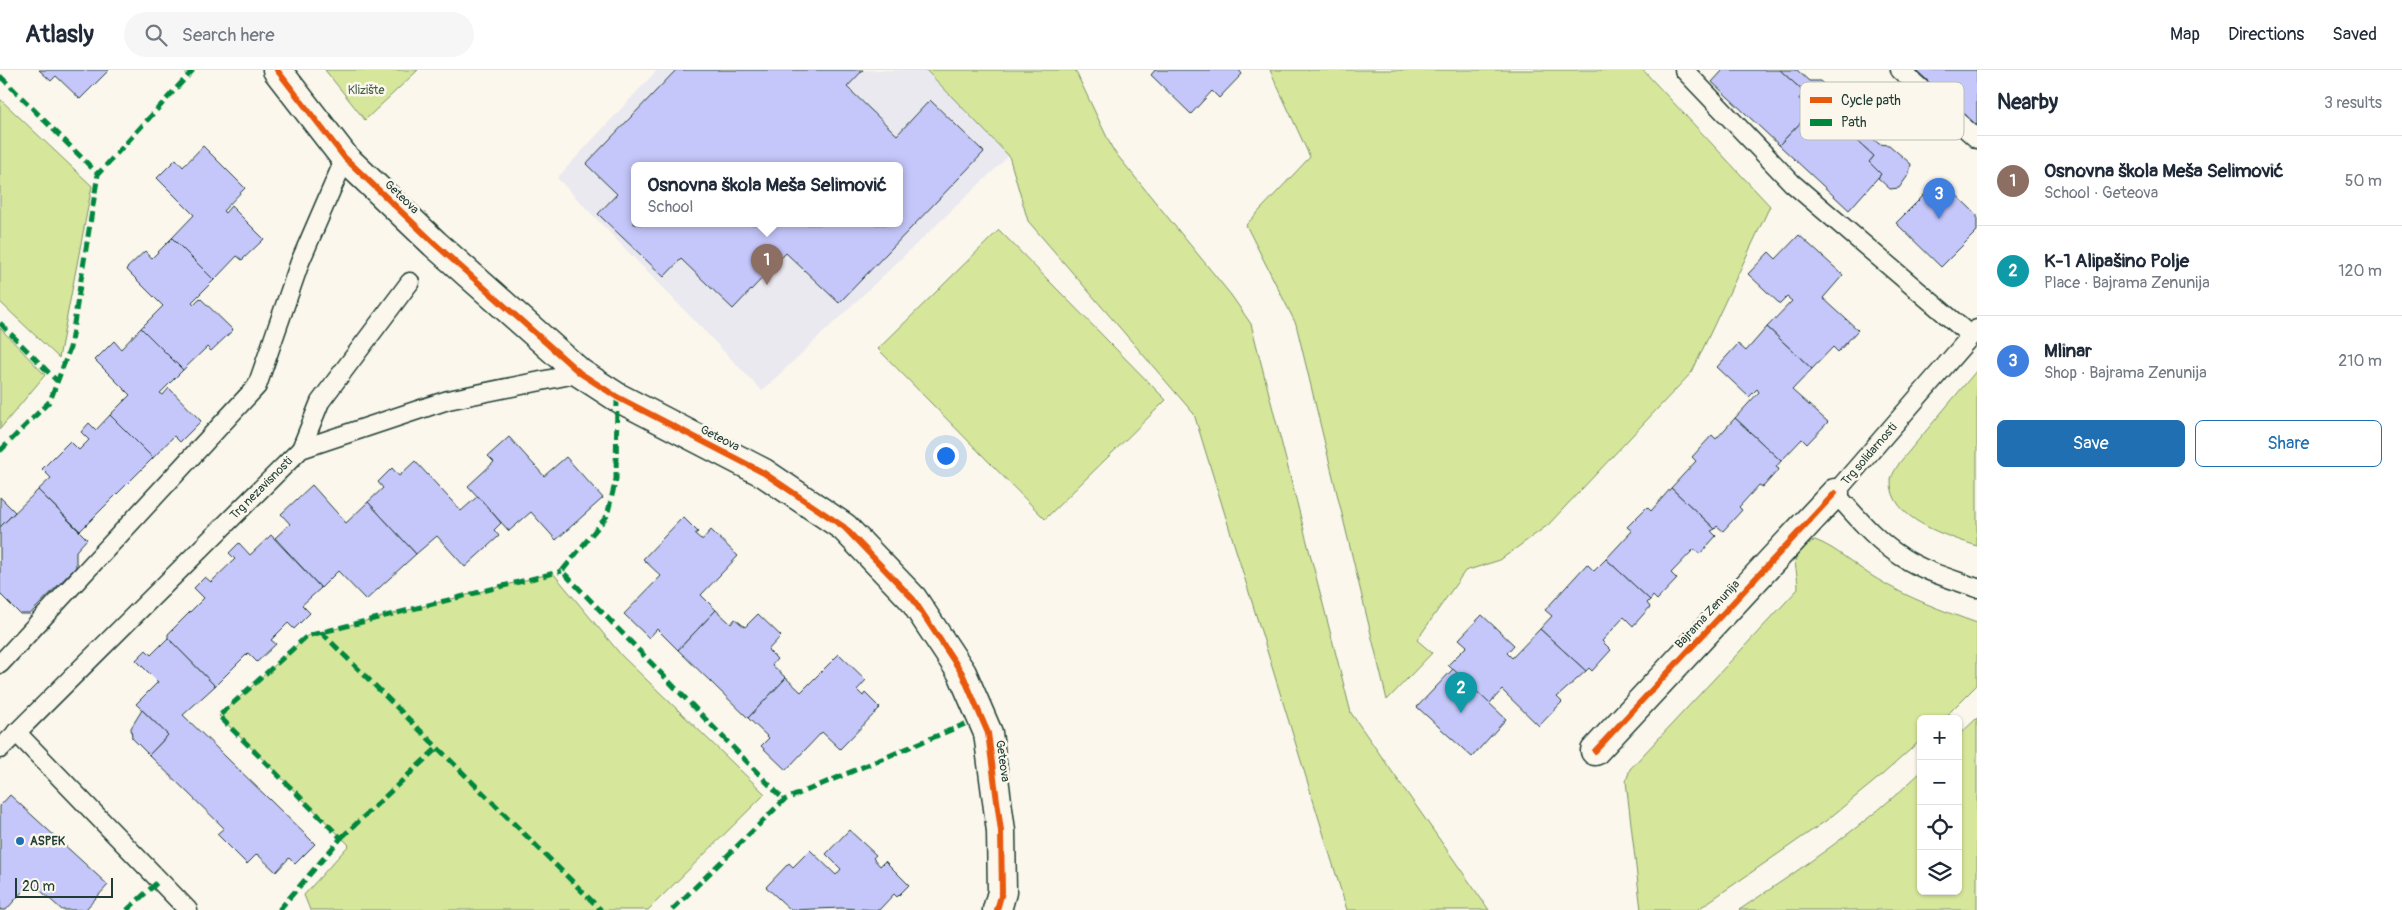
<!DOCTYPE html>
<meta charset="utf-8">
<style>
:root{--surface:#fff;--page:#f6f6f7;--text:#1f2937;--muted:#747a83;--line:#e0e1e3;--accent:#1f6fb2}
body{margin:0;font-family:Pangolin,sans-serif;background:var(--page);color:var(--text)}
.controls{position:absolute;right:15px;bottom:15px;display:grid;overflow:hidden;border-radius:8px;box-shadow:0 1px 4px #0004}
.controls button{width:45px;height:45px;display:grid;place-items:center;padding:0;border:0;border-bottom:1px solid var(--line);background:var(--surface);color:var(--text);font:25px sans-serif}
.scale{position:absolute;left:15px;bottom:12px;width:98px;box-sizing:border-box;padding-left:5px;border:2px solid #1f3d34;border-top:0;font-size:14px;line-height:18px;white-space:nowrap;color:#1f3d34;-webkit-text-stroke:4px #fbf7ec;paint-order:stroke}
.you{position:absolute;left:945px;top:385px;width:18px;height:18px;margin:-12px;border:4px solid #fff;border-radius:50%;background:#1a73e8;box-shadow:0 0 0 8px #1a73e833}
.badge{display:grid;place-items:center;width:32px;height:32px;border-radius:50%;background:var(--accent);color:#fff;font-size:16px;font-weight:700}
.pin{position:absolute;translate:-50% -41px;filter:drop-shadow(0 1px 2px #0008)}
.pin::after{content:'';position:absolute;top:26px;width:18px;height:15px;background:inherit;clip-path:polygon(0 0,100% 0,50% 100%)}
.popup{position:absolute;left:631px;top:92px;width:272px;height:65px;box-sizing:border-box;display:grid;place-content:center;border-radius:8px;background:var(--surface);filter:drop-shadow(0 1px 4px #0005);font-size:16px;white-space:nowrap;color:var(--muted)}
.popup b{font-size:19px;color:var(--text)}
.popup::after{content:'';position:absolute;left:50%;top:100%;margin-left:-10px;border:10px solid transparent;border-top-color:var(--surface)}
.list{margin:0;padding:0;list-style:none}
h2{display:flex;justify-content:space-between;align-items:center;height:65px;margin:0;padding:0 20px;font-size:21px}
h2 small{font-size:16px;font-weight:400;color:var(--muted)}
.list li{display:grid;grid-template-columns:32px 1fr auto;gap:15px;align-items:center;box-sizing:border-box;height:90px;padding:0 20px;border-top:1px solid var(--line)}
.list b{display:block;font-size:19px;white-space:nowrap}
.list p{margin:0;font-size:16px;white-space:nowrap;color:var(--muted)}
.list em{font-size:16px;font-style:normal;color:var(--muted)}
.actions{display:flex;gap:10px;padding:15px 20px}
.actions a{flex:1;padding:11px 0;border:1px solid var(--accent);border-radius:8px;text-align:center;font-size:18px;color:var(--accent)}
.actions .main{background:var(--accent);color:#fff}
.icon{flex:none;width:28px;height:28px;fill:none;stroke:currentColor;stroke-width:2;stroke-linecap:round;stroke-linejoin:round}
.map{position:relative;flex:none;width:1977px;height:840px;overflow:hidden}
header{display:flex;align-items:center;gap:30px;box-sizing:border-box;height:70px;padding:0 25px;background:var(--surface);border-bottom:1px solid var(--line)}
header strong{font-size:24px}
nav{display:flex;gap:28px;margin-inline-start:auto;font-size:18px}
.search{width:350px;height:45px;background:var(--page);display:flex;align-items:center;gap:12px;box-sizing:border-box;padding:0 18px;border-radius:28px;color:var(--muted);font-size:19px}
main{display:flex}
aside{flex:1;background:var(--surface)}
.map>svg:first-child{display:block}
.built{fill:#ebe9f0;fill-rule:evenodd}
.green{fill:#d6e79b;stroke:#7a9268}
.building{fill:#c5c7fa;stroke:#1f3d34;fill-rule:evenodd}
.lines{fill:none;stroke-linecap:round;stroke-linejoin:round}
.service-casing{stroke:#1f3d34;stroke-width:21}
.minor-casing{stroke:#1f3d34;stroke-width:31}
.service{stroke:#fbf7ec;stroke-width:18}
.minor{stroke:#fbf7ec;stroke-width:28}
.quiet{stroke:#00873e;stroke-width:5;stroke-dasharray:10 5;stroke-linecap:butt}
.cycleway-casing{stroke:#fbf7ec;stroke-width:9}
.cycleway{stroke:#e8590c;stroke-width:6}
.poi-dot{fill:#1f6fb2;stroke:#fbf7ec;stroke-width:2}
.labels{text-anchor:middle;stroke-width:5;stroke-linejoin:round;paint-order:stroke}
.park-label{font-size:12px;fill:#445f49;stroke:#fbf7ec}
.street-label{font-size:12px;fill:#1f3d34;stroke:#fbf7ec}
.poi-label{font-size:12px;font-weight:bold;fill:#1f3d34;stroke:#fbf7ec;text-anchor:start}
.key{fill:#fbf7ec;stroke:#b9bfb5;stroke-width:1}
.key-label{font-size:14px;fill:#1f3d34}
</style>
<header>
<strong>Atlasly</strong>
<div class="search"><svg class="icon" aria-label="search" viewBox="0 0 24 24"><circle cx="10" cy="10" r="6"/><path d="M15 15l6 6"/></svg>Search here</div>
<nav><a>Map</a><a>Directions</a><a>Saved</a></nav>
</header>
<main>
<div class="map">
<svg width="1977" height="840" viewBox="0 0 1977 840">
<rect width="100%" height="100%" fill="#fbf7ec"/>
<filter id="ink" filterUnits="userSpaceOnUse"><feTurbulence type="fractalNoise" baseFrequency=".02" numOctaves="2"/><feDisplacementMap in="SourceGraphic" scale="10" xChannelSelector="R" yChannelSelector="G"/><feConvolveMatrix kernelMatrix="1 2 1 2 8 2 1 2 1" color-interpolation-filters="sRGB"/></filter>
<g filter="url(#ink)">
<path class="built" d="M 657,0 L 926,0 L 1009,86 L 762,321 L 557,108 ZM 634,96 L 900,96 L 900,154 L 634,154 Z"/>
<g class="green">
<polygon points="325,0 418,0 365,50"/>
<polygon points="926,0 1075,0 1113,80 1231,225 1251,254 1351,643 1489,840 1347,840 1194,344 1028,151 1009,86"/>
<polygon points="1270,0 1643,0 1770,136 1692,302 1548,455 1500,490 1465,501 1417,570 1432,583 1387,630 1296,254 1246,155 1310,87"/>
<polygon points="0,29 92,116 59,288 0,232"/>
<polygon points="999,160 1166,330 1045,449 878,279"/>
<polygon points="0,258 45,305 0,359"/>
<path d="M 1977,300 L 1977,476 C 1948,466 1889,450 1891,410 C 1892,404 1897,397 1900,392 Z"/>
<path d="M 1815,470 C 1837,478 1856,497 1877,509 C 1908,528 1943,541 1977,553 L 1977,615 L 1943,649 L 1921,649 L 1921,670 L 1882,705 L 1827,750 L 1697,840 L 1641,840 L 1626,711 L 1630,699 L 1798,519 C 1798,491 1785,488 1815,470 Z"/>
<polygon points="553,503 622,586 765,724 648,840 310,840 304,825 349,775 219,646 307,566"/>
<path d="M 1977,648 L 1977,840 L 1739,840 C 1801,799 1867,754 1921,702 L 1921,821 L 1958,821 L 1958,666 Z"/>
</g>
<g class="building">
<polygon points="39,0 109,0 80,29 56,6 51,11"/>
<path d="M 676,0 L 863,0 L 847,17 L 897,65 L 930,30 L 984,82 L 839,233 L 786,183 L 733,239 L 681,189 L 664,207 L 598,144 L 617,124 L 586,94 ZM 634,96 L 900,96 L 900,154 L 634,154 Z"/>
<polygon points="1155,0 1239,0 1242,4 1219,28 1212,21 1191,44 1151,5"/>
<polygon points="1723,0 1780,0 1804,22 1799,29 1812,41 1779,75 1712,12"/>
<polygon points="1780,0 1797,0 1809,11 1820,11 1842,31 1841,39 1879,74 1889,75 1911,94 1909,104 1899,118 1890,119 1878,108 1881,104 1869,92 1874,86 1829,45 1823,52 1799,29 1804,22"/>
<polygon points="1916,0 1977,0 1977,57"/>
<polygon points="1812,41 1823,52 1829,45 1874,86 1869,92 1881,104 1849,140 1779,75"/>
<polygon points="203,76 245,118 223,141 225,143 231,136 264,169 242,190 237,186 214,210 172,168 194,145 157,108 176,89 183,97"/>
<polygon points="1940,109 1977,145 1977,161 1941,197 1896,153"/>
<polygon points="1799,165 1843,205 1823,228 1858,260 1838,282 1833,277 1812,299 1767,257 1792,231 1787,227 1780,234 1748,204 1769,182 1776,189"/>
<polygon points="172,168 214,210 192,232 194,234 200,228 233,260 211,281 207,277 183,300 141,258 163,236 126,199 145,181 152,188"/>
<polygon points="1767,257 1812,299 1792,320 1828,352 1807,374 1802,369 1781,391 1735,348 1759,322 1757,319 1749,327 1717,297 1738,274 1746,281"/>
<polygon points="141,258 183,300 160,323 163,325 169,318 201,351 180,372 174,366 153,388 110,345 130,325 95,290 114,271 121,279"/>
<polygon points="110,345 153,388 80,461 38,420 51,408 42,399 70,371 79,380 89,370 81,362 89,353 96,360"/>
<polygon points="1735,348 1781,391 1776,397 1779,399 1763,417 1759,415 1739,437 1742,440 1723,461 1717,456 1715,459 1671,418 1696,391 1692,387 1712,365 1716,369"/>
<polygon points="509,367 544,406 566,387 603,428 556,470 531,442 509,461 468,416 494,392 488,386"/>
<polygon points="415,391 461,441 478,426 501,453 494,460 499,466 465,497 437,466 416,484 368,432 383,418 378,412 392,398 399,406"/>
<polygon points="312,415 346,453 368,432 416,484 366,530 338,501 321,518 275,468 290,454 281,444"/>
<polygon points="1671,418 1715,459 1711,461 1716,466 1700,484 1694,479 1671,503 1677,509 1657,530 1653,526 1650,530 1606,489 1632,461 1627,457 1647,437 1651,441"/>
<polygon points="38,420 87,469 76,481 76,497 30,544 20,544 0,524 0,457"/>
<polygon points="0,427 15,442 0,457"/>
<polygon points="683,447 698,462 695,464 702,470 711,460 738,486 701,525 716,540 678,580 657,559 649,568 624,544 661,506 643,489"/>
<polygon points="271,465 321,518 302,535 310,543 294,559 288,553 271,570 276,574 257,592 248,583 215,616 168,568 168,564 204,528 194,518 205,507 211,512 235,489 229,483 239,473 250,485"/>
<polygon points="1606,489 1650,530 1647,533 1650,537 1633,556 1624,547 1602,571 1611,580 1592,601 1589,598 1586,601 1540,559 1552,546 1545,540 1587,494 1594,501"/>
<polygon points="716,540 731,554 735,549 745,557 758,544 781,566 768,580 777,589 772,595 786,608 748,648 678,580"/>
<polygon points="1482,545 1514,575 1507,583 1512,588 1540,559 1586,601 1557,627 1562,632 1539,656 1502,620 1489,634 1448,595 1467,576 1459,569"/>
<polygon points="168,568 215,616 183,645 315,774 295,794 289,788 276,802 257,784 247,794 217,764 224,758 149,685 168,665 136,634 158,612 136,590 146,580 151,585"/>
<polygon points="839,584 866,610 857,620 863,626 865,623 880,638 840,679 822,662 786,700 761,676 769,668 748,648 786,608 801,622"/>
<polygon points="1453,599 1506,649 1472,687 1417,637"/>
<polygon points="142,640 168,665 149,685 132,668 131,658"/>
<polygon points="10,725 108,815 85,840 62,840 31,812 6,840 0,840 0,736"/>
<polygon points="849,760 876,785 873,788 880,796 885,791 909,815 897,827 894,824 879,840 841,838 791,840 766,817 789,793 793,797 810,780 836,805 841,799 826,784"/>
</g>
<g class="lines">
<g class="service-casing">
<g id="service">
<polyline points="1684,0 1792,113 1971,266"/>
<polyline points="1900,0 1977,69"/>
<path d="M 1977,259 L 1835,423 C 1856,446 1876,471 1902,487 C 1925,502 1952,509 1977,518"/>
<polyline points="301,379 320,332 410,212"/>
<polyline points="0,594 257,316 300,192 345,88"/>
<polyline points="16,662 188,840"/>
<polyline points="0,679 301,379 448,330 580,303"/>
</g>
</g>
<g class="minor-casing">
<g id="minor">
<polyline points="277,0 345,88 435,174 580,303 617,327 764,403 844,457 913,529 962,603 988,663 1001,761 1002,822 997,840"/>
<polyline points="1595,681 1835,423"/>
</g>
</g>
<use href="#service" class="service"/>
<use href="#minor" class="minor"/>
<g class="quiet">
<polyline points="0,6 98,104 193,0"/>
<polyline points="0,253 57,311"/>
<polyline points="617,327 616,409 607,446 562,501 784,730"/>
<polyline points="0,381 50,331 70,278 98,104"/>
<polyline points="321,562 601,840"/>
<polyline points="341,768 437,678"/>
<polyline points="127,840 160,810"/>
<polyline points="279,840 341,768 219,646 307,566 562,501"/>
<polyline points="672,840 784,730 965,654"/>
</g>
<g class="cycleway-casing">
<g id="cycleway">
<polyline points="277,0 345,88 435,174 580,303 617,327 764,403 844,457 913,529 962,603 988,663 1001,761 1002,822 997,840"/>
<polyline points="1595,681 1835,423"/>
</g>
</g>
<use href="#cycleway" class="cycleway"/>
</g>
</g>
<circle class="poi-dot" cx="20" cy="771" r="5"/>
<g class="labels">
<g class="park-label">
<text x="366" y="24">Klizište</text>
</g>
<g class="street-label">
<text transform="translate(402 127) rotate(44)" y="4">Geteova</text>
<text transform="translate(720 368) rotate(27)" y="4">Geteova</text>
<text transform="translate(1869 384) rotate(-49)" y="4">Trg solidarnosti</text>
<text transform="translate(261 418) rotate(-45)" y="4">Trg nezavisnosti</text>
<text transform="translate(1707 544) rotate(-47)" y="4">Bajrama Zenunija</text>
<text transform="translate(1003 691) rotate(82)" y="4">Geteova</text>
</g>
<g class="poi-label">
<text x="30" y="775">ASPEK</text>
</g>
</g>
<rect x="1800" y="12" width="164" height="58" rx="8" class="key"/>
<rect x="1810" y="27" width="22" height="6" fill="#e8590c"/>
<rect x="1810" y="49" width="22" height="7" fill="#00873e"/>
<g class="key-label">
<text x="1841" y="35">Cycle path</text>
<text x="1841" y="57">Path</text>
</g>
</svg>
<div class="controls">
<button>+</button>
<button>−</button>
<button><svg class="icon" aria-label="locate" viewBox="0 0 24 24"><circle cx="12" cy="12" r="6"/><path d="M12 2v4M12 18v4M2 12h4M18 12h4"/></svg></button>
<button><svg class="icon" aria-label="layers" viewBox="0 0 24 24"><path d="M12 4l9 5-9 5-9-5zM3 14l9 5 9-5"/></svg></button>
</div>
<div class="scale">20 m</div>
<div class="you"></div>
<div class="pin badge" style="left:767px;top:215px;background:#8d6e63">1</div>
<div class="popup"><b>Osnovna škola Meša Selimović</b>School</div>
<div class="pin badge" style="left:1461px;top:643px;background:#0f9aa8">2</div>
<div class="pin badge" style="left:1939px;top:149px;background:#3f7fe0">3</div>
</div>
<aside>
<h2>Nearby<small>3 results</small></h2>
<ul class="list">
<li><span class="badge" style="background:#8d6e63">1</span><div><b>Osnovna škola Meša Selimović</b><p>School · Geteova</p></div><em>50 m</em></li>
<li><span class="badge" style="background:#0f9aa8">2</span><div><b>K-1 Alipašino Polje</b><p>Place · Bajrama Zenunija</p></div><em>120 m</em></li>
<li><span class="badge" style="background:#3f7fe0">3</span><div><b>Mlinar</b><p>Shop · Bajrama Zenunija</p></div><em>210 m</em></li>
</ul>
<div class="actions"><a class="main">Save</a><a>Share</a></div>
</aside>
</main>
